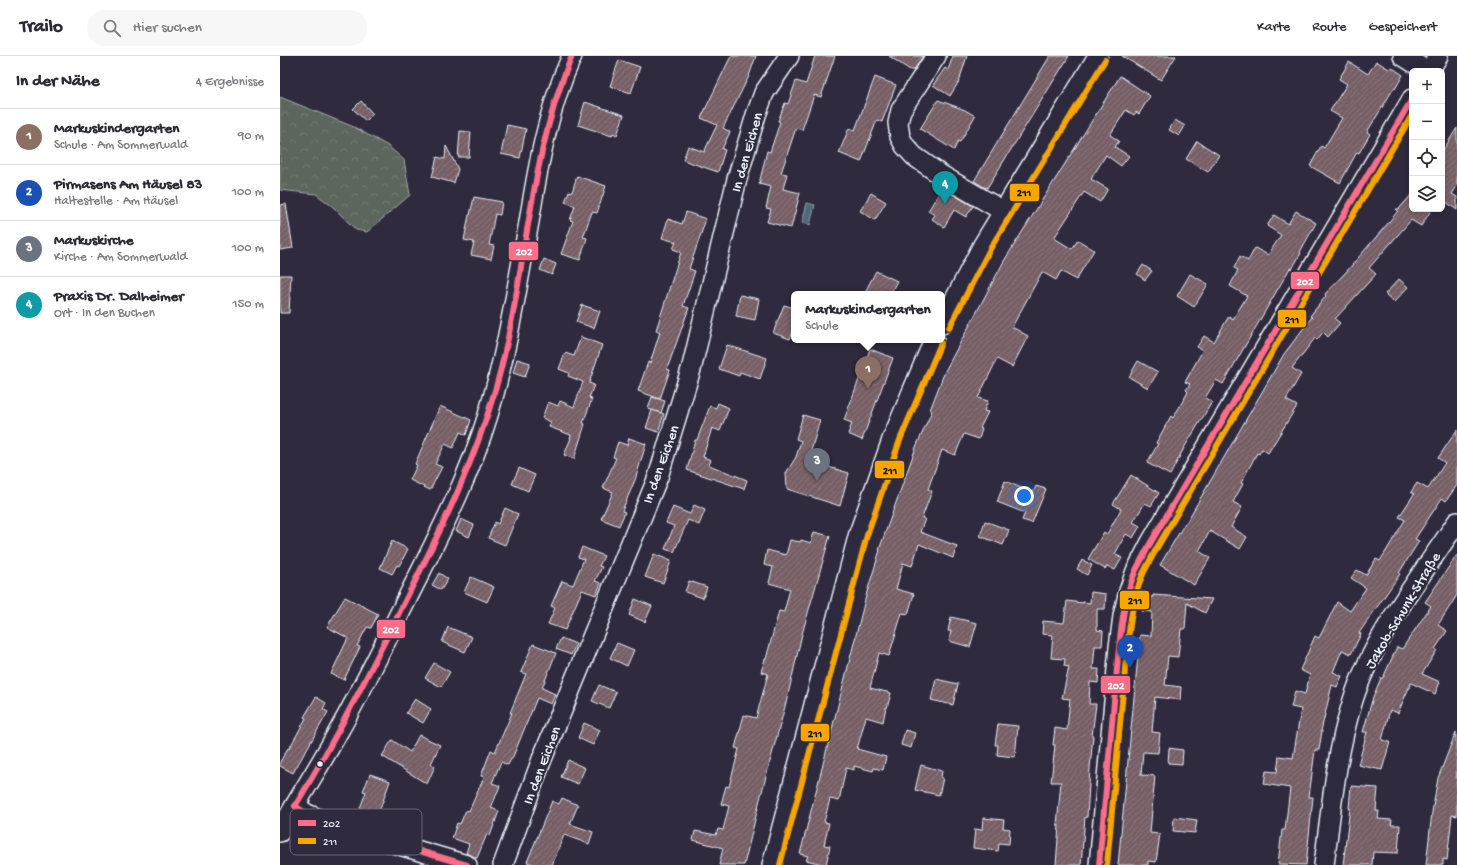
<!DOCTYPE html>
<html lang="de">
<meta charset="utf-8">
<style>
:root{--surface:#fff;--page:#f7f7f7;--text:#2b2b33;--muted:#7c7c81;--line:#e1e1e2;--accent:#0b8043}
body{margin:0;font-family:"Gochi Hand",sans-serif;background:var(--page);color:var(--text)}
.controls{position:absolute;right:12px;top:12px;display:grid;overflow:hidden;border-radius:6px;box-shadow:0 2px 6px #0003}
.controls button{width:36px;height:36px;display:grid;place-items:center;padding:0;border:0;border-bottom:1px solid var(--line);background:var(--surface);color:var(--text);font:20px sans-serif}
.you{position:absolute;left:744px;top:440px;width:14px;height:14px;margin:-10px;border:3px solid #fff;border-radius:50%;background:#1a73e8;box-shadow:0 0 0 6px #1a73e833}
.badge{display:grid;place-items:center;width:26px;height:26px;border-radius:50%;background:var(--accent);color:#fff;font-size:13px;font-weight:700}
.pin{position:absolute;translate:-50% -33px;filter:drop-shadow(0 1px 2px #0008)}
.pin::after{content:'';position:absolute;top:21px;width:14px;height:12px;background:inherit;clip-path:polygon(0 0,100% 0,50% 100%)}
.popup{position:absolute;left:511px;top:235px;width:154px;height:52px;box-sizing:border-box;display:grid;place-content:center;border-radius:6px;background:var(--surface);filter:drop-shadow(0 1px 3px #0005);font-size:13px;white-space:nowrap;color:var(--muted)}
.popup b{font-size:15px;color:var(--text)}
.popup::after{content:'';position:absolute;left:50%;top:100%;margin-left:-8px;border:8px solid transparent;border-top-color:var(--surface)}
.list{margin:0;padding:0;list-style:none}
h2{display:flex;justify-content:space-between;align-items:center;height:52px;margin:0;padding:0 16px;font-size:17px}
h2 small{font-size:13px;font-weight:400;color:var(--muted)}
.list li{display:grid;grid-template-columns:26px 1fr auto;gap:12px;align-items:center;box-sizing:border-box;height:56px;padding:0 16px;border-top:1px solid var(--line)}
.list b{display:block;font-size:15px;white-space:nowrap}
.list p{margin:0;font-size:13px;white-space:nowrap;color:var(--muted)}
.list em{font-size:13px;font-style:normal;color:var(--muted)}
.icon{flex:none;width:22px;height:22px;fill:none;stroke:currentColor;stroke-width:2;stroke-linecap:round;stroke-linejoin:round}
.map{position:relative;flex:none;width:1177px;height:809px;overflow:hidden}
header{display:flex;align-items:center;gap:24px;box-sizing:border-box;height:56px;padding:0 20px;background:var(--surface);border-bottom:1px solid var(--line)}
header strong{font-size:19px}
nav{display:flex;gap:22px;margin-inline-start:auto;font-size:14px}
.search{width:280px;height:36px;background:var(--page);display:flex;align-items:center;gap:10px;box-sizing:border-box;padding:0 14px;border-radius:22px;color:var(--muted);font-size:15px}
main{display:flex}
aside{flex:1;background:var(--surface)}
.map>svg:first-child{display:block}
.forest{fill:url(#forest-crowns);stroke:#a2acaa}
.water{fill:#51697b;stroke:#8d9fad}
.building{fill:url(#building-hatch);stroke:#e8f1f8}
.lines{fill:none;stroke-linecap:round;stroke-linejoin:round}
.minor-casing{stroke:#e8f1f8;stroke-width:22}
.minor{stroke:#2f2a3d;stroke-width:19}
.bus-1-casing{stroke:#2f2a3d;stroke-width:9}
.bus-2-casing{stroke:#2f2a3d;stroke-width:9}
.bus-1{stroke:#fb6d88;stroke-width:6}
.bus-2{stroke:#f7a600;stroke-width:6}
.bus-dot{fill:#e8f1f8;stroke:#2f2a3d;stroke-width:1.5}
.labels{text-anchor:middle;stroke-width:4;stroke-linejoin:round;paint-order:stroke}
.street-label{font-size:15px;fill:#e8f1f8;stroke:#2f2a3d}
.key{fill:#2f2a3d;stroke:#666675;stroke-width:1}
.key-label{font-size:11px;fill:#e8f1f8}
.line-badge{stroke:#2f2a3d;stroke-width:1.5}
.badge-label{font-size:11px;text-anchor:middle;font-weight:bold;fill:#fff}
.pale-badge-label{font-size:11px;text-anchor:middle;font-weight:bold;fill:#111}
</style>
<header>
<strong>Trailo</strong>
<div class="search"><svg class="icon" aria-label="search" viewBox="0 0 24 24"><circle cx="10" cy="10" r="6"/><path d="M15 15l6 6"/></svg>Hier suchen</div>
<nav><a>Karte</a><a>Route</a><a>Gespeichert</a></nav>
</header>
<main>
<aside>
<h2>In der Nähe<small>4 Ergebnisse</small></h2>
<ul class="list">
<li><span class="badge" style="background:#8d6e63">1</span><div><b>Markuskindergarten</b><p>Schule · Am Sommerwald</p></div><em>90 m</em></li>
<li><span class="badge" style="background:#1a4fb4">2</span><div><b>Pirmasens Am Häusel 83</b><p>Haltestelle · Am Häusel</p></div><em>100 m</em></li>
<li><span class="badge" style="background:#6b7280">3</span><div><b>Markuskirche</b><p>Kirche · Am Sommerwald</p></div><em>100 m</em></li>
<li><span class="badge" style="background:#0f9aa8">4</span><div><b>Praxis Dr. Dalheimer</b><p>Ort · In den Buchen</p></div><em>150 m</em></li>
</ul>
</aside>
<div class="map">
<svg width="1177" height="809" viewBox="0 0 1177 809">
<defs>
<pattern id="forest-crowns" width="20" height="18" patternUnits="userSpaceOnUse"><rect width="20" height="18" fill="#5b665b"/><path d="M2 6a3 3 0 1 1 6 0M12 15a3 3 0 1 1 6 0" fill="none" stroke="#737c73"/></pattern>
<pattern id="building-hatch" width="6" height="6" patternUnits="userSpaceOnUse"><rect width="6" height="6" fill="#775f66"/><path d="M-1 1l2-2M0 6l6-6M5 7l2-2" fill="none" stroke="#8a767d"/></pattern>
</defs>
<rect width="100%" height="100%" fill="#2f2a3d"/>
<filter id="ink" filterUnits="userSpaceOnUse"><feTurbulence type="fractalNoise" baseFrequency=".025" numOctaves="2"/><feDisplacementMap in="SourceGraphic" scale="8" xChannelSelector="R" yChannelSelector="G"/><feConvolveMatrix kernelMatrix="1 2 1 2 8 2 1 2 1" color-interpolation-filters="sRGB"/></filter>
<g filter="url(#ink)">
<polygon class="forest" points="0,41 74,71 108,90 124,104 130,139 87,176 76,174 53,151 36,138 0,134"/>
<polygon class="water" points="527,147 535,149 530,169 522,167"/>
<g class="building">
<polygon points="451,0 476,0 469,20 443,72 450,76 442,93 445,94 438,116 403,104 408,90 424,96 437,69 421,62"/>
<polygon points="535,0 555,0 541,41 534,39 522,74 516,72 501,117 507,118 503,133 520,137 511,172 487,166 491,153 486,152 491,131 479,128 487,95 490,96 500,66 498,65 505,47 508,48 516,25 526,28"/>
<polygon points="609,0 643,0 634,14 630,14"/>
<polygon points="673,0 687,0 680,22 681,22 670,40 653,29 665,12 668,14"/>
<polygon points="770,0 789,0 707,132 704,131 694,125"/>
<polygon points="842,0 896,0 881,24"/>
<polygon points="339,4 360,11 351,37 330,30"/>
<polygon points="1096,5 1109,13 1111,11 1123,19 1115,33 1114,32 1087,76 1090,78 1079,97 1077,96 1060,127 1030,110 1041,90 1044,92 1062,62 1050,55 1067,28 1059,23 1069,6 1088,18"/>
<polygon points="840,20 870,40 859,58 856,56 854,59 846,54 830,79 839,85 835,91 849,100 841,110 826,99 811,123 828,133 820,146 804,136 774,182 792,193 798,184 814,194 796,224 781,215 776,224 762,216 732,271 748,280 732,311 717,303 698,342 708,345 704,355 708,356 700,372 702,373 699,383 684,378 675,399 662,394 648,433 652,435 642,462 645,463 640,476 677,490 673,502 639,488 632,510 623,507 616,533 634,538 628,558 622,557 609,600 599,597 590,632 611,637 607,652 606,651 603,666 586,661 577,693 606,701 603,714 594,712 593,715 574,710 574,714 566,712 559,745 550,743 544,766 549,767 544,789 550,790 546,809 526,804 528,800 520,798 587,536 600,494 599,494 636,391 652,355 650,354 665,315 724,205"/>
<polygon points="595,21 616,29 602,66 597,64 581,106 559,97 569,72 575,74"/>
<polygon points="658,44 685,54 695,60 680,86 678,85 674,94 640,73"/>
<polygon points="81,45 93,58 86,65 73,53"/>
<polygon points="305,46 344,59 337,79 333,77 332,80 298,69"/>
<polygon points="895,64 905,70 899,80 889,74"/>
<polygon points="227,69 246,73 240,102 221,98"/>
<polygon points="1177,72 1177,130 1172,138 1177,141 1177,154 1166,146 1162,151 1162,96"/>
<polygon points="180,75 191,76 189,101 178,101"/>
<polygon points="917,85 939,99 928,116 906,103"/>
<polygon points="166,90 178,113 174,127 152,121 157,101 165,103"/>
<polygon points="297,120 326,130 317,157 312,156 303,181 307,182 300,204 281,198 293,165 290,164 295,150 285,146 289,135 292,136"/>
<polygon points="662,132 693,150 686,161 674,154 664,171 652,163 655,159 648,155"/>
<polygon points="591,137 606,146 595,164 580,155"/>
<polygon points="1132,138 1132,153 1152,153 1141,170 1131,164 1089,212 1096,218 1055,263 1060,267 1048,281 1043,276 1037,284 1035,282 1012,312 1021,318 1006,344 1017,350 988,397 982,393 979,398 977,397 961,427 963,428 953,446 962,451 951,471 967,481 960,493 930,475 919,495 930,502 914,529 880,509 905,467 906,467 1004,298 1032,261 1030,260 1046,240 1045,238 1066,216 1109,166 1118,155 1116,153 1119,153"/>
<polygon points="194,141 222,146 220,159 215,158 209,189 214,190 211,203 191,199 194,186 184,184 189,159 190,159"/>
<polygon points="6,148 13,192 0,194 0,149"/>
<polygon points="1016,155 1036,167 1020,196 1021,197 1012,213 1010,212 943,328 936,324 925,342 932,346 904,392 890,419 867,407 878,388 876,387 891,360 893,362 908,336 906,334 910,328 905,326 923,294 917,291 924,280 934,286 949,260 953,263 967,240 950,230 958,214 954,212 960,200 968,205 975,192 988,199 1001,179 987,170 994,159 1008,168"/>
<polygon points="406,156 426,163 409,213 415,215 403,250 409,252 387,313 390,314 380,343 358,335 368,306 370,307 380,276 376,274 401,196 393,193 396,186 382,182 388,163 402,168"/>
<polygon points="264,203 276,208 272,219 260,214"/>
<polygon points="863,209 872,215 865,224 857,218"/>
<polygon points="596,215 617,225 610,238 584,238"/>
<polygon points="910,218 928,228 914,251 897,240"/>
<polygon points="0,219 11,219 9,257 0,257"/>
<polygon points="1119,223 1128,231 1114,246 1105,238"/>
<polygon points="460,239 479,243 475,264 456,260"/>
<polygon points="302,249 320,255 314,272 296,266"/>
<polygon points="504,249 514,252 514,272 510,283 493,277"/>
<polygon points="301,281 322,289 309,327 314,329 309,342 312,343 303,367 305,368 294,403 284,399 291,382 290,382 291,379 269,371 271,366 262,362 268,346 278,350 280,345 294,351 303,326 288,320 289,317 279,313 285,297 294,300"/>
<polygon points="447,289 487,302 480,323 460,316 459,320 439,313"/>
<polygon points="590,293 613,302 582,384 568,378 572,367 564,364"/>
<polygon points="237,303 250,307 245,321 233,317"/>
<polygon points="858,305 878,316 868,332 849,321"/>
<polygon points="372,341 385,345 381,357 368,353"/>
<polygon points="438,347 449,352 440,375 432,372 423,401 431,404 429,409 467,424 464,433 407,414 415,384 417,384 430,350 436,352"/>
<polygon points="160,350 191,364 186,379 180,376 173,392 165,388 155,408 162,411 150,434 130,424 137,409 135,408"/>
<polygon points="372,354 384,358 378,376 366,372"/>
<polygon points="523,359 540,364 528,405 569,417 560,450 507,433 506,417 516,401 521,385 516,383"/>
<polygon points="1177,374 1177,429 1166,445 1162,442 1135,483 1139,485 1119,517 1120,518 1079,577 1081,578 1071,598 1062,594 1053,616 1062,620 1057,631 1052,629 1041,675 1042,675 1039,694 1035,694 1029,741 1033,741 1026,809 998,808 1002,774 1005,774 1010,732 984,728 986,715 997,716 999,700 1013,702 1021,653 1011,651 1015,635 1025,638 1030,619 1020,614 1035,580 1039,582 1057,546 1070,555 1086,532 1071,522 1077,514 1086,519 1096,503 1100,505 1125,464 1119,461 1134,438 1131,436 1137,427 1148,433 1165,407 1158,402"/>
<polygon points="349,382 366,388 355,424 342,455 345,456 339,470 321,463 333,436 323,432 336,402 333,401 338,386 347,389"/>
<polygon points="239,412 255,419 248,435 232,428"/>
<polygon points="851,419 879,437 871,450 865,447 853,466 860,470 853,482 846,478 835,498 842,502 835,514 827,510 825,513 808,503 824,476 827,478 841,453 833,448"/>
<polygon points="725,425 753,437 756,430 766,433 752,467 742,464 745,457 717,446"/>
<polygon points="414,449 425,454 419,469 408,464 394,496 385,493 394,470 386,467 393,451 410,458"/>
<polygon points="225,452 238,458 225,489 208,482 215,466 218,468"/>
<polygon points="181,463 194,469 189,481 176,475"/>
<polygon points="705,465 729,474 723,489 700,480"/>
<polygon points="534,476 550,480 522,578 507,643 481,739 464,809 439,809 443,792 413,784 415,775 436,779 438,773 443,774 449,750 441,748 446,730 449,731 459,693 455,692 464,659 476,662 488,618 481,616 485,603 486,603 499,555 504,556 510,533 489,527 493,511 484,509 487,494 506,499 510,484 520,486 521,484 531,487"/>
<polygon points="112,485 128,493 119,510 117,509 112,518 100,512"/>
<polygon points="302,491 324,500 319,510 322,511 315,525 321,527 316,539 302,534 285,574 268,568 275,552 271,550 282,525 293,529 304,503 298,501"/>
<polygon points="374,498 391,505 383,527 365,521"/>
<polygon points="1177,499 1177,539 1158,569 1167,575 1155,593 1157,594 1142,618 1160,626 1155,638 1131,627 1118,657 1110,654 1102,684 1110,686 1102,714 1078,709 1087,676 1083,676 1093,641 1101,622 1103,622 1117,591 1122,593 1151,550 1145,546"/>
<polygon points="802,504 812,509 807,519 797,513"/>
<polygon points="159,517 168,523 161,534 152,529"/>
<polygon points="191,521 214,531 207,546 184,536"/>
<polygon points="409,525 427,531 423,542 405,536"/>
<polygon points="811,536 826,538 825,553 817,553 817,574 823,575 822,590 815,590 813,613 819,613 818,627 810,626 809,648 816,648 812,680 813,680 810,712 807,761 805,761 801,809 776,809 779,769 777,769 781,726 771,726 775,689 773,689 775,672 787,674 790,643 782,642 789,611 784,610 785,603 771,602 773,579 762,578 763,565 784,567 787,545 803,547 803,546 810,547"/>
<polygon points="873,539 932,543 925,557 907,547 905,573 901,573 898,601 888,600 885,629 901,631 900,644 875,641 872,676 880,677 878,697 863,696 861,719 875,720 870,777 880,778 876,806 868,805 868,809 838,809 860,579 871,580 872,556 862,555 863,541 873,541"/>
<polygon points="65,541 98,558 91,572 87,571 77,590 80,591 64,624 51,618 68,582 47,571"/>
<polygon points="355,543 372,550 365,566 349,559"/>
<polygon points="671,561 697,567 690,591 669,585 671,575 668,575"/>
<polygon points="168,571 192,581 185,596 162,586"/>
<polygon points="281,582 296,588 291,599 276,593"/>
<polygon points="337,587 354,594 347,610 330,602"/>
<polygon points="253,588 276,597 262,632 275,638 271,648 257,642 232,703 231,703 228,709 221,706 212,727 220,730 211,752 219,755 210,780 207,778 197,802 186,797 189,788 172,782 177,767 180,768 186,754 189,755 204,721 201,720 211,694 215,696 232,657 230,657 246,618 241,616"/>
<polygon points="154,607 170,616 161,631 145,622"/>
<polygon points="656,623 678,628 673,649 651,644"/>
<polygon points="319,629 336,636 329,652 312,645"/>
<polygon points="36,641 46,647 43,653 48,656 13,717 0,710 0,706 8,692 9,693 26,662 24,661"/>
<polygon points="135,643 151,653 143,667 126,657"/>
<polygon points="304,667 320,674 313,689 298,682"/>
<polygon points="718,668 738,670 735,701 717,699 718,689 715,689"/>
<polygon points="625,674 635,677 631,692 621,689"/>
<polygon points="1176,676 1177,760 1172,759 1167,804 1163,803 1163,809 1146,809 1152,756 1158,722"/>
<polygon points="139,679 160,689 151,708 155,710 147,728 102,700 112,684 130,696"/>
<polygon points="889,692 903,694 902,708 888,707"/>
<polygon points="288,704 305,712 298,728 281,721"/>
<polygon points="641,709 662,715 661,722 663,722 659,739 635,734"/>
<polygon points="90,718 110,725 98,759 80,752 86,736 83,735"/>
<polygon points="1071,730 1098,732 1096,755 1099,755 1098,763 1112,764 1111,769 1120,769 1118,797 1093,796 1092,809 1063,809 1070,752 1069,752"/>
<polygon points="282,742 298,749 290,768 313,776 309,788 284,779 272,809 256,809 247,806 272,745 279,748"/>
<polygon points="894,761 917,764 915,777 893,775"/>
<polygon points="703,762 724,764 723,772 730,773 729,788 719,787 718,795 693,792 695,773 702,774"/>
</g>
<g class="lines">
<g class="minor-casing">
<g id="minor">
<polyline points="656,0 621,54 618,67 620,81 625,90 634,100 661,119 723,155"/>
<polyline points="1123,0 1147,15"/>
<polyline points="1149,15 1158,0"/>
<polyline points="662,268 703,189 818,0"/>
<polyline points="15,750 27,758 58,771 187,809"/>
<path d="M 0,776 C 18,743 39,711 57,678 C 86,627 111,574 138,521 C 164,469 191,415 208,359 C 227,296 237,231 249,166 C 258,110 268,52 292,0"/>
<polyline points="223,809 262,703 378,421 412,310 457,123 476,59 484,37 509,0"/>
<polyline points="492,809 579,477 613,381 654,284"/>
<polyline points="819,809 839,591 843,560 849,535 856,515 871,486 1132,43"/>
<path d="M 1044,809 C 1051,754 1056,698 1073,644 C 1092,583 1141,520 1177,466"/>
</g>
</g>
<use href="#minor" class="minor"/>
<g class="bus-1-casing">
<g id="bus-1">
<path d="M 15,750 C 56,683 91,613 126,543 C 161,474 195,405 216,331 C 247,222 247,105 292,0"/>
<polyline points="15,750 27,758 58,771 187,809"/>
<path d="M 819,809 L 839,591 C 842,565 845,538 856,514 C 861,505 866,495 871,486 L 1132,43"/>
</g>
</g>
<g class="bus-2-casing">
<g id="bus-2">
<polyline points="669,272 710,193 825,4"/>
<polyline points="500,809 587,479 620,384 661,287"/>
<path d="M 827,809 L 847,592 C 850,567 853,541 863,518 C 868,508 873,499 878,490 L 1132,59"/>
</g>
</g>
<use href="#bus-1" class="bus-1"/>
<use href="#bus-2" class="bus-2"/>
</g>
</g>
<circle class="bus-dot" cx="40" cy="708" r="3.5"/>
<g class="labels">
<g class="street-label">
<text transform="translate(466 96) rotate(-74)" y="5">In den Eichen</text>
<text transform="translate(380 408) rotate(-70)" y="5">In den Eichen</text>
<text transform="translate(1122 554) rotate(-59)" y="5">Jakob-Schunk-Straße</text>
<text transform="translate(261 709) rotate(-69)" y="5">In den Eichen</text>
</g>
</g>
<rect x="10" y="753" width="132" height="46" rx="6" class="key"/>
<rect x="18" y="764" width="18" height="6" fill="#fb6d88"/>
<rect x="18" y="782" width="18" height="6" fill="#f7a600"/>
<g class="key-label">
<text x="43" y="771">202</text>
<text x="43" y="789">211</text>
</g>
<g class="line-badge">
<rect x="729" y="127" width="31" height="19" rx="4" fill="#f7a600"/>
<rect x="228" y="185" width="31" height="20" rx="4" fill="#fb6d88"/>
<rect x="1010" y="215" width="30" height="19" rx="4" fill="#fb6d88"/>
<rect x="997" y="253" width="30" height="19" rx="4" fill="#f7a600"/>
<rect x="594" y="404" width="31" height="19" rx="4" fill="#f7a600"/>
<rect x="839" y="534" width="31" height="20" rx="4" fill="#f7a600"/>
<rect x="96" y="563" width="30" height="20" rx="4" fill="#fb6d88"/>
<rect x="820" y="619" width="31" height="19" rx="4" fill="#fb6d88"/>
<rect x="520" y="667" width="30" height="19" rx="4" fill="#f7a600"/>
</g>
<g class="badge-label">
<text x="244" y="199">202</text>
<text x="1025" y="229">202</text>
<text x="111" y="577">202</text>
<text x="836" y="633">202</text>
</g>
<g class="pale-badge-label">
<text x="744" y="140">211</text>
<text x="1012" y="267">211</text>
<text x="610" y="418">211</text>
<text x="855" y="548">211</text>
<text x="535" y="681">211</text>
</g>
</svg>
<div class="controls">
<button>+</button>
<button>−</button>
<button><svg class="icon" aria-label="locate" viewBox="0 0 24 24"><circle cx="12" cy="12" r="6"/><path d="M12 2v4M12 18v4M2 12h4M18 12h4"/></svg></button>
<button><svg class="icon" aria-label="layers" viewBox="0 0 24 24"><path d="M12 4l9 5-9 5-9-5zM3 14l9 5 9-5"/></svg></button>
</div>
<div class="you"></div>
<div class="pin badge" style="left:588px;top:333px;background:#8d6e63">1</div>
<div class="popup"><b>Markuskindergarten</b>Schule</div>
<div class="pin badge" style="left:850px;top:612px;background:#1a4fb4">2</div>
<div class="pin badge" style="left:537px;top:425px;background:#6b7280">3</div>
<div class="pin badge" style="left:665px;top:148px;background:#0f9aa8">4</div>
</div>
</main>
